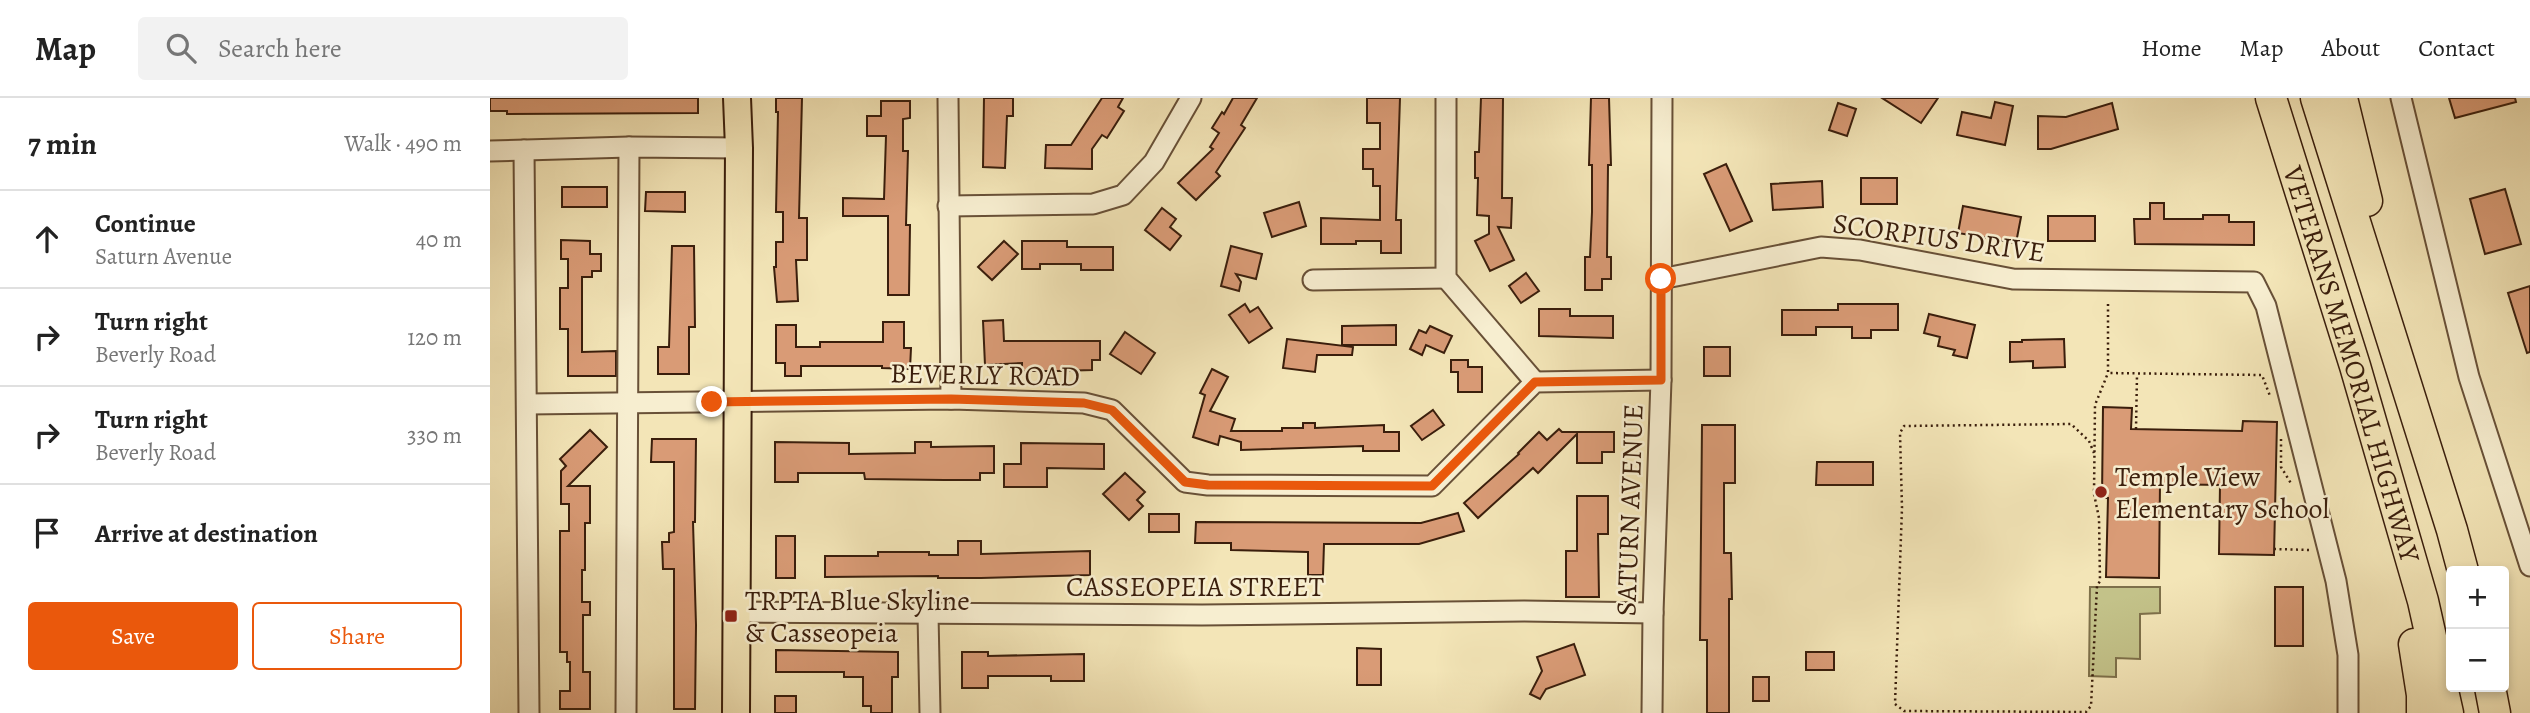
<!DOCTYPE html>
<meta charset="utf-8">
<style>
:root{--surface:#fff;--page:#f2f2f2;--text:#222;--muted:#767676;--line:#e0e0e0;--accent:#ea580c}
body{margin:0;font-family:Alegreya,serif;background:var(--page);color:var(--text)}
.controls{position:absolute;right:21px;bottom:21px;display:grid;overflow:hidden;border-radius:7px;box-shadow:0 4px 10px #0003}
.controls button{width:63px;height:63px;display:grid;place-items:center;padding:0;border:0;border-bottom:2px solid var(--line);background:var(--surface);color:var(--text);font:35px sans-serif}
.stop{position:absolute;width:21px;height:21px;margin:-16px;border:5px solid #ea580c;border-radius:50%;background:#fff}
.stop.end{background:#ea580c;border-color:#fff;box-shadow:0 2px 7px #0008}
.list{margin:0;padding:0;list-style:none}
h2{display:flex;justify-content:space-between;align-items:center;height:91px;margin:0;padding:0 28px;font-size:30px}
h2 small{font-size:23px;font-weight:400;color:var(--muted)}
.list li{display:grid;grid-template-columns:46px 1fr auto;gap:21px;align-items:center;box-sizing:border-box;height:98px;padding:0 28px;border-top:2px solid var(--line)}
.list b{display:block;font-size:26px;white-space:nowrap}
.list p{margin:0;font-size:23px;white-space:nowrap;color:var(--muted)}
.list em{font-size:23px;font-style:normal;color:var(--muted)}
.actions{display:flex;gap:14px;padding:21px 28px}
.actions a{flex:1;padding:16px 0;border:2px solid var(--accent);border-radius:7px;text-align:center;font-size:24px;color:var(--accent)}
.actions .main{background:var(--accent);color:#fff}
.icon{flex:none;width:38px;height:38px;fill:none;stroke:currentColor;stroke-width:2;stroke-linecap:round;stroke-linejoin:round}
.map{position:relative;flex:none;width:2040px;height:615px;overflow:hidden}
header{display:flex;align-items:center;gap:42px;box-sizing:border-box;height:98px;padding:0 35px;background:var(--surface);border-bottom:2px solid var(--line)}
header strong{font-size:33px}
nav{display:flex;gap:38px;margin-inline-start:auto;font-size:24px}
.search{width:490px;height:63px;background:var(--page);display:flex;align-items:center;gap:18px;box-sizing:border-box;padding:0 24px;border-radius:7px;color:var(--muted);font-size:26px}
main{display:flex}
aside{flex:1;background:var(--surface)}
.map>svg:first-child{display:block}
.green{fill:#c3c289;stroke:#7e704a;stroke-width:2}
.building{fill:#d99b76;stroke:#3a1e0c;stroke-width:2}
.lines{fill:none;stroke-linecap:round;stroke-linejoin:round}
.minor-casing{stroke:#685037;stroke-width:23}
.major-casing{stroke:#3a1e0c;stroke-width:30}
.highway-casing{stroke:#3a1e0c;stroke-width:33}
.path{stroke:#3a1e0c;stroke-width:2.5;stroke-dasharray:2 3.5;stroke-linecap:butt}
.minor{stroke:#f7eed0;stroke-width:19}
.major{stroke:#f3e5b7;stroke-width:26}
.highway{stroke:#f3e5b7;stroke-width:30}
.route{stroke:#ea580c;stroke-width:9}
.poi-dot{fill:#8f2418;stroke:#f7eed0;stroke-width:2.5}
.labels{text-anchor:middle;stroke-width:5;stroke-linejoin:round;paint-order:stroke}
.street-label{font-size:28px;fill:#3a1e0c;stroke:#f7eed0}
.poi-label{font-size:28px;fill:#3a1e0c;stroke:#f7eed0;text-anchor:start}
</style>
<header>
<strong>Map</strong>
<div class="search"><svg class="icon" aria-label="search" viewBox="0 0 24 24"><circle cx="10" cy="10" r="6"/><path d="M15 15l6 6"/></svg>Search here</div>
<nav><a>Home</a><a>Map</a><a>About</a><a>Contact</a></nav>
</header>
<main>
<aside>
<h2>7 min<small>Walk · 490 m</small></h2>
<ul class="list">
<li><svg class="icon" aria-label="ahead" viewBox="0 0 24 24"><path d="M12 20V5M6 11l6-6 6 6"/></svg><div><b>Continue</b><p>Saturn Avenue</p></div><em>40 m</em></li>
<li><svg class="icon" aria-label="right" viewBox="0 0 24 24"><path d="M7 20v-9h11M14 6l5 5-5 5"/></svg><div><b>Turn right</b><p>Beverly Road</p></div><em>120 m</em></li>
<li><svg class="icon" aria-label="right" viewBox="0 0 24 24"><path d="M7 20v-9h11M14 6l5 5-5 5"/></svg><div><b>Turn right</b><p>Beverly Road</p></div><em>330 m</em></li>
<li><svg class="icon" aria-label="arrive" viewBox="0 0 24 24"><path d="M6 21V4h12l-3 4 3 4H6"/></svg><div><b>Arrive at destination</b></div></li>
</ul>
<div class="actions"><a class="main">Save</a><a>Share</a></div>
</aside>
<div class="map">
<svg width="2040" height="615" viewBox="0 0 2040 615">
<rect width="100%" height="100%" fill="#f3e5b7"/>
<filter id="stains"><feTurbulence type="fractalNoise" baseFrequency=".00286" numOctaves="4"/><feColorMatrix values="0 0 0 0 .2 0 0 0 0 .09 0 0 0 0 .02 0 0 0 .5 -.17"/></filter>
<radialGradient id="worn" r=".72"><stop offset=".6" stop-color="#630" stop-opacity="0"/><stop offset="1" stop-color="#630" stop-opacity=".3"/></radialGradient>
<polygon class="green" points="1600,489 1670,489 1670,515 1650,516 1650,561 1626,560 1626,579 1599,578"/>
<g class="building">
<polygon points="0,0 208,0 208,15 17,16 17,13 0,13"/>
<polygon points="286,0 312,0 309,120 317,120 317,162 306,162 308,203 287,204 284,169 286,169 286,144 293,144 293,114 286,114 288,14 286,14"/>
<polygon points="494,0 523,0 523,18 517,18 515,70 493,69"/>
<polygon points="612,0 633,0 628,9 634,13 617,40 612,37 602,51 602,71 555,70 556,47 581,47"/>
<polygon points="743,0 767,0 751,27 755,30 726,74 730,78 706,102 688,85 723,51 720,49 729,35 722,30 732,14 734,16"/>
<polygon points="877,0 910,0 906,122 911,122 911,155 891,155 891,143 866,143 866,146 831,146 831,120 890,122 890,88 883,88 883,71 873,71 873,51 890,51 890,25 877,25"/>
<polygon points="991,0 1013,0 1012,100 1022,100 1021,130 1008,129 1024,162 1000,173 985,143 999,136 999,118 987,117 988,80 985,80 985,54 989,54"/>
<polygon points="1101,0 1119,0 1121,67 1118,67 1117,159 1121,159 1121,181 1112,181 1112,192 1095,192 1095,159 1100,159 1102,114 1102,67 1099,67"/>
<polygon points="1392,0 1448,0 1431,25"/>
<polygon points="1959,0 2025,0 2026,4 1965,20"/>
<polygon points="391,3 420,3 420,20 413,21 413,53 418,53 416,127 420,127 419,197 398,197 398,118 353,118 353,100 394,101 396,38 377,38 377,18 391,18"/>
<polygon points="1505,4 1523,8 1515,47 1467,37 1472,14 1501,20"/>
<polygon points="1348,5 1366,11 1357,38 1339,32"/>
<polygon points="1622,5 1628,31 1561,51 1548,51 1548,18 1576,19"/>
<polygon points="1236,66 1262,123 1240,133 1214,76"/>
<rect x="1371" y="80" width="36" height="26"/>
<polygon points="1332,83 1333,109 1283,112 1281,86"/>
<rect x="72" y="89" width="45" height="20"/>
<polygon points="2015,91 2031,146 1995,156 1980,101"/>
<polygon points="156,94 195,94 195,114 155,113"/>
<polygon points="809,104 816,128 782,139 774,115"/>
<polygon points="1660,105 1674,105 1674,121 1713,121 1713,117 1739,117 1739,124 1764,124 1764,147 1645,146 1644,121 1660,121"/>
<polygon points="1473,108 1531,119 1526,145 1468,135"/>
<polygon points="672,110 686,121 680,129 691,138 680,152 655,132"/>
<rect x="1558" y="118" width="47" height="25"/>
<polygon points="71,142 100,143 100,156 111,156 111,173 102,173 102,179 92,179 92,254 126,253 126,278 78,278 78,231 70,231 70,190 78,190 78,161 71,161"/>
<polygon points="514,143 528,156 502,182 488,169"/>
<polygon points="532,143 577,143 577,149 623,149 623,172 591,172 591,166 550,166 550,171 532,171"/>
<polygon points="182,148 204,148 205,229 199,229 199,276 168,276 168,249 179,249"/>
<polygon points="741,148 772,156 766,181 746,176 751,184 749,193 731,188"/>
<polygon points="1036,175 1049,193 1031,205 1019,188"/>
<polygon points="2040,188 2040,254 2037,255 2018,195"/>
<polygon points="755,206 760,214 768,209 782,230 759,245 739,217"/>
<polygon points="1348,206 1408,206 1408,232 1381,232 1381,240 1362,240 1362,229 1326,229 1326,237 1292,237 1292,212 1348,212"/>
<polygon points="1049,211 1080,211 1080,218 1123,218 1123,240 1049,238"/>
<polygon points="1439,216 1485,227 1477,260 1463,257 1465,252 1448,248 1450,239 1434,235"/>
<polygon points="513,222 514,243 610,243 610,262 602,262 602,272 569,273 532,273 532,265 495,267 493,223"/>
<polygon points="393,224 414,224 414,250 421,250 420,271 392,270 392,268 311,268 311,278 295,278 295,265 286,265 286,227 306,227 306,249 330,249 330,244 393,244"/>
<polygon points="906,227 906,247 852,247 852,228"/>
<polygon points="940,228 962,238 954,255 936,247 932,257 920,251 929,232 936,235"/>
<polygon points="635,234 665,255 651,276 620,256"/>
<polygon points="797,241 863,249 862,257 827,257 825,274 793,270"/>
<polygon points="1574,241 1575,269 1543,270 1543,263 1520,264 1520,244 1532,244 1532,242"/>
<rect x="1214" y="249" width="26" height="29"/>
<polygon points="961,262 978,262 978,269 992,269 992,294 968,294 968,274 961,274"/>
<polygon points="722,271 738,279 720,313 745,321 741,333 792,333 792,330 813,330 813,325 825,325 825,330 894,327 894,334 909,334 909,353 873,353 873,348 751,352 751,344 730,338 728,347 703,339 715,297 710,295"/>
<polygon points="1613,309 1642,310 1641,331 1752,333 1753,323 1787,324 1784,457 1729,456 1730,387 1670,386 1669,480 1616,479 1618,400 1612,400"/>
<polygon points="943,312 954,327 932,342 921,328"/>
<polygon points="1212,327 1245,327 1245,385 1234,385 1234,455 1241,455 1242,501 1239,501 1239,615 1217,615 1217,542 1210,542"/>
<polygon points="1069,331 1072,334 1124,334 1124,354 1112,354 1112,365 1087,365 1087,336 1048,375 1043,370 988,420 974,405 1029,356 1028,355 1049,334 1057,342"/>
<polygon points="100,332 117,349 78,388 100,388 100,425 95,425 95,472 92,472 92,504 100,504 100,517 93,517 93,574 100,574 100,611 70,611 70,593 80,593 80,564 77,564 77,554 70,554 70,433 79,433 79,406 71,406 71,373 76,368 70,361"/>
<polygon points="162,341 206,341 205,424 203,424 206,527 205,611 184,611 184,471 173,471 172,444 179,444 179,435 184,434 184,364 161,364"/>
<polygon points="285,344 359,345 359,356 425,355 425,344 441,344 441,349 504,348 504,375 490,375 490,382 454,382 375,381 374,375 308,375 308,384 285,384"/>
<polygon points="531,345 614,346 614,371 557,370 557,389 514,389 514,366 531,366"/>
<polygon points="1327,364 1383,364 1383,387 1326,387"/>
<polygon points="635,375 655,394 647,402 653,408 639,422 613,396"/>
<polygon points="1087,398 1118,398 1118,436 1108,436 1109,499 1076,499 1076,453 1087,453"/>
<polygon points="968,415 974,433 929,446 834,446 833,477 818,477 818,454 741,452 741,445 705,445 706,424 931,425"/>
<rect x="659" y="416" width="30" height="18"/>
<rect x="286" y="438" width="19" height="42"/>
<polygon points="468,443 491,443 491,456 600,453 600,477 491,480 448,480 448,478 335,479 335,458 388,458 388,454 439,454 439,457 468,457"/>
<rect x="1785" y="489" width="28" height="59"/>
<polygon points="1084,546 1095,577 1056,591 1050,601 1040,596 1052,573 1047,559"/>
<polygon points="867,550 891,551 891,587 867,587"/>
<polygon points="286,552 408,554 408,579 402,579 402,615 381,615 381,608 373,608 373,579 354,579 354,574 286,574"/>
<polygon points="472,554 498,554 498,558 594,556 594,583 561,583 561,578 498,578 498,590 472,590"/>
<rect x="1316" y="554" width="28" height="18"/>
<rect x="1263" y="579" width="16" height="24"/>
<rect x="285" y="598" width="21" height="17"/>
</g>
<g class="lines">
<g class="minor-casing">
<g id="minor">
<polyline points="458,0 461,301"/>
<polyline points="956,0 956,180 1045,284"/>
<polyline points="1911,0 1979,279 2040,468"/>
<polyline points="34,52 39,615"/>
<polyline points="0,53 139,49 249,50"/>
<polyline points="458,108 603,106 633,97 664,64 701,0"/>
<polyline points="1171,181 1331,149 1370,152 1523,181 1764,184 1776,208 1846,483 1858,557 1858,615"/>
<polyline points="823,182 956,180"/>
<polyline points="37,306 461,301 594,305 622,312 695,384 718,387 942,388 1045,284 1171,282"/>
<polyline points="247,514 712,517 1034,513 1163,515"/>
<polyline points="438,516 440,615"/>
<polyline points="136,615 139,49"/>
<polyline points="1162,615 1163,515 1171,282 1172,0"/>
</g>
</g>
<g class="major-casing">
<polyline id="major" points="246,615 249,50 247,0"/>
</g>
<g class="highway-casing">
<g id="highway">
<path id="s1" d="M 1781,0 L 1865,268 L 1933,503 L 1958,615"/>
<polyline points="1826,0 1962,432 1973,473"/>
<polyline points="1852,0 1877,103"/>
<polyline points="1924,546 1932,597 1932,615"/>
<polyline points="2000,589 2005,615"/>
</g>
</g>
<g class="path">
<polyline points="1618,206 1618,275 1772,277 1780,298"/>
<polyline points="1646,331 1647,277"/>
<polyline points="1791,341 1791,369 1802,387"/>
<polyline points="1604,355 1599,343 1581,326 1414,328 1410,335 1412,410 1405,606 1414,613 1596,614 1601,608 1607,488 1610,483 1609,420 1604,396 1605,307 1618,275"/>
<polyline points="1784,451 1820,452"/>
</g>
<use href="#minor" class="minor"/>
<use href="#major" class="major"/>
<use href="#highway" class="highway"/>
</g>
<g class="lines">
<polyline class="route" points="222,304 461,301 594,305 622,312 695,384 718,387 942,388 1045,284 1171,282 1171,181"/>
</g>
<g class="poi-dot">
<circle cx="1611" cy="394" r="7"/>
<rect x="234" y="511" width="14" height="14" rx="3.5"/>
</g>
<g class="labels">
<g class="street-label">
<text transform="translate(1449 139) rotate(8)" y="10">SCORPIUS DRIVE</text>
<text dy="10" stroke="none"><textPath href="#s1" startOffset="278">VETERANS MEMORIAL HIGHWAY</textPath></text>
<text transform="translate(495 276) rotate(1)" y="10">BEVERLY ROAD</text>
<text transform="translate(1139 412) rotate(-88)" y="10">SATURN AVENUE</text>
<text x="705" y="498">CASSEOPEIA STREET</text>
</g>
<g class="poi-label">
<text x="1625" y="388">Temple View<tspan x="1625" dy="32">Elementary School</tspan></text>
<text x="255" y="512">TRPTA Blue Skyline<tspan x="255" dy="32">&amp; Casseopeia</tspan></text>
</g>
</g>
<rect width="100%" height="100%" filter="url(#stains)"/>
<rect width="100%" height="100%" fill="url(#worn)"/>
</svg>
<div class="controls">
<button>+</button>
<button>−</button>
</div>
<div class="stop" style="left:1171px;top:181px"></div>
<div class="stop end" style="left:222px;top:304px"></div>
</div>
</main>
